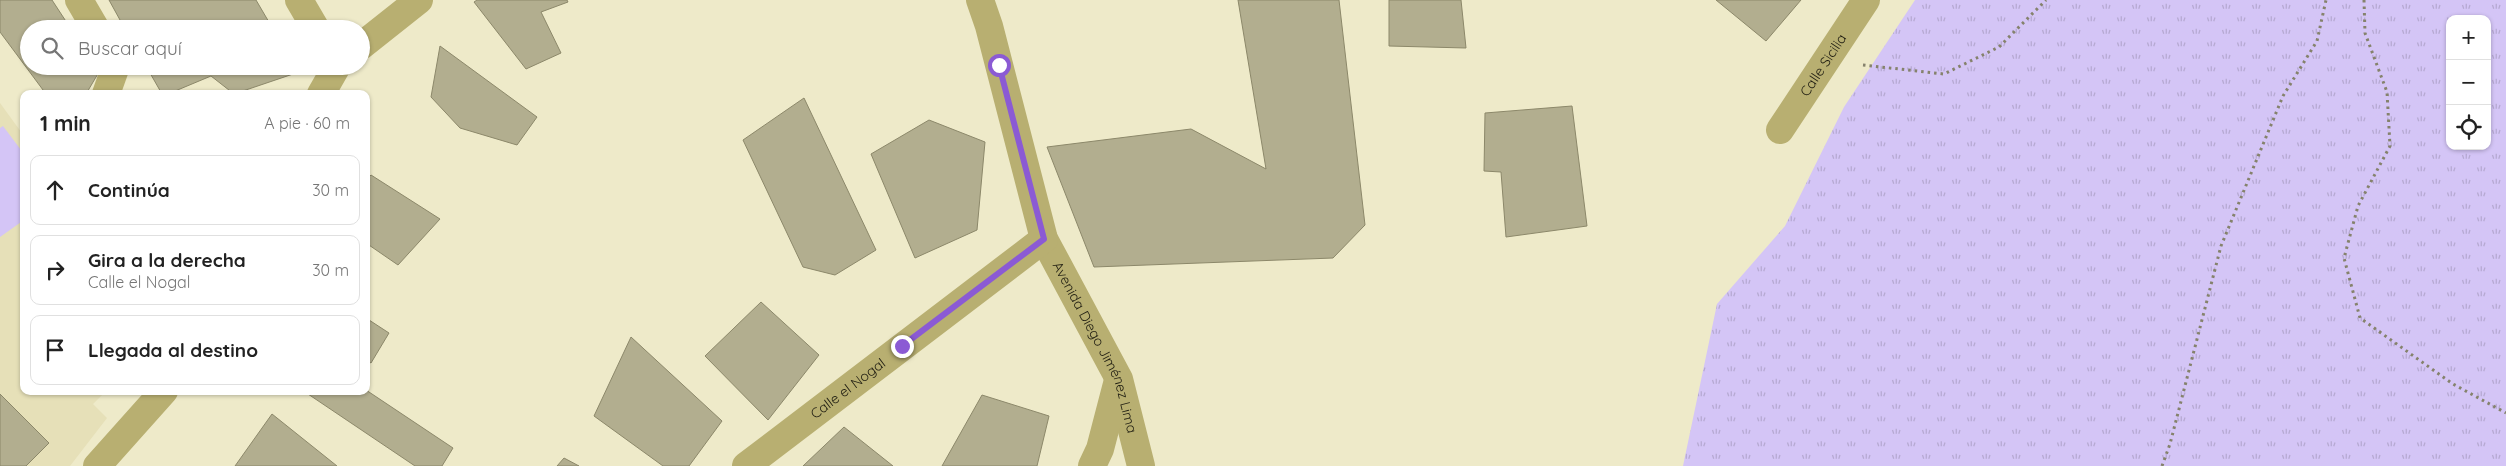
<!DOCTYPE html>
<html lang="es">
<meta charset="utf-8">
<style>
:root{--surface:#fff;--page:#f6f6f6;--text:#222;--muted:#767676;--line:#e0e0e0}
body{margin:0;font-family:Quicksand,sans-serif;background:var(--page);color:var(--text)}
.controls{position:absolute;right:15px;top:15px;display:grid;overflow:hidden;border-radius:10px;box-shadow:0 1px 4px #0004}
.controls button{width:45px;height:45px;display:grid;place-items:center;padding:0;border:0;border-bottom:1px solid var(--line);background:var(--surface);color:var(--text);font:25px sans-serif}
.stop{position:absolute;width:15px;height:15px;margin:-11px;border:4px solid #8b5ad4;border-radius:50%;background:#fff}
.stop.end{background:#8b5ad4;border-color:#fff;box-shadow:0 1px 5px #0008}
.list{margin:0;padding:0;list-style:none}
h2{display:flex;justify-content:space-between;align-items:center;height:65px;margin:0;padding:0 20px;font-size:21px}
h2 small{font-size:16px;font-weight:400;color:var(--muted)}
.list li{display:grid;grid-template-columns:32px 1fr auto;gap:15px;align-items:center;box-sizing:border-box;height:70px;margin:0 10px 10px;padding:0 10px;border:1px solid var(--line);border-radius:10px}
.list b{display:block;font-size:19px;white-space:nowrap}
.list p{margin:0;font-size:16px;white-space:nowrap;color:var(--muted)}
.list em{font-size:16px;font-style:normal;color:var(--muted)}
.icon{flex:none;width:28px;height:28px;fill:none;stroke:currentColor;stroke-width:2;stroke-linecap:round;stroke-linejoin:round}
.map{position:relative;flex:none;width:2506px;height:466px;overflow:hidden}
.search{position:absolute;background:var(--surface);box-shadow:0 1px 4px #0004;left:20px;top:20px;width:350px;height:55px;display:flex;align-items:center;gap:12px;box-sizing:border-box;padding:0 18px;border-radius:28px;color:var(--muted);font-size:19px}
.panel{position:absolute;background:var(--surface);box-shadow:0 1px 4px #0004;left:20px;top:90px;width:350px;height:305px;border-radius:10px}
.map>svg:first-child{display:block}
.built{fill:#e6e0b8}
.grass{fill:url(#grass-tufts);fill-rule:evenodd}
.pitch{fill:#d4c5f6}
.building{fill:#b2ae8f;stroke:#8c886a}
.lines{fill:none;stroke-linecap:round;stroke-linejoin:round}
.path{stroke:#85826c;stroke-width:3;stroke-dasharray:2.5 4;stroke-linecap:butt}
.minor{stroke:#b8af71;stroke-width:28}
.route{stroke:#8b5ad4;stroke-width:6}
.labels{text-anchor:middle;stroke-width:4.5;stroke-linejoin:round;paint-order:stroke}
.street-label{font-size:14px;fill:#201e12;stroke:#eeeac9}
</style>
<div class="map">
<svg width="2506" height="466" viewBox="0 0 2506 466">
<defs>
<pattern id="grass-tufts" width="24" height="20" patternUnits="userSpaceOnUse" patternTransform="scale(1.25)"><rect width="24" height="20" fill="#d4c5f6"/><path d="M3 7l-1-3M5 7V3M7 7l1-3M15 17l-1-3M17 17v-4M19 17l1-3" fill="none" stroke="#b6a9d2"/></pattern>
</defs>
<rect width="100%" height="100%" fill="#eeeac9"/>
<polygon class="built" points="0,103 24,136 24,391 106,391 93,404 107,418 70,466 0,466"/>
<path class="grass" d="M 1915,0 L 2506,0 L 2506,466 L 1683,466 L 1717,304 L 1785,226 L 1844,107 ZM 2450,19 L 2487,19 L 2487,146 L 2450,146 Z"/>
<polygon class="pitch" points="3,126 24,154 24,220 0,237 0,128"/>
<g class="building">
<polygon points="0,0 52,0 71,29 29,29 29,66 95,66 99,72 86,94 46,94 0,32"/>
<polygon points="109,0 256,0 273,29 125,29"/>
<polygon points="477,0 567,0 568,2 541,12 561,53 526,69 474,2"/>
<polygon points="1238,0 1339,0 1365,225 1333,258 1094,267 1047,147 1191,129 1266,169"/>
<polygon points="1389,0 1461,0 1466,48 1389,46"/>
<polygon points="1716,0 1801,0 1766,41"/>
<polygon points="440,46 537,117 517,145 460,128 431,97"/>
<polygon points="146,66 296,66 299,72 234,94 211,76 168,94 162,94"/>
<polygon points="804,98 876,250 835,275 803,267 743,140"/>
<polygon points="1572,106 1587,226 1506,237 1501,172 1484,171 1485,113"/>
<polygon points="929,120 985,142 977,230 915,258 871,154"/>
<polygon points="371,175 440,219 398,265 366,243 366,180"/>
<polygon points="761,302 819,355 768,420 705,356"/>
<polygon points="366,318 389,333 371,363 366,360"/>
<polygon points="631,337 722,421 689,466 663,466 594,416"/>
<polygon points="366,390 453,448 442,466 415,466 305,392"/>
<polygon points="0,394 49,443 26,466 0,466"/>
<polygon points="982,395 1049,416 1037,466 942,466"/>
<polygon points="272,414 337,466 235,466"/>
<polygon points="844,427 893,466 803,466"/>
<polygon points="564,458 579,466 557,466"/>
</g>
<g class="lines">
<g class="path">
<polyline points="2364,0 2365,33 2387,92 2390,146 2358,206 2344,258 2360,318 2453,384 2506,413"/>
<polyline points="1863,65 1944,74 1999,47 2046,0"/>
<polyline points="2162,466 2170,444 2221,246 2283,96 2317,41 2326,0"/>
</g>
<g class="minor">
<polyline points="79,0 96,29"/>
<polyline points="299,0 316,29"/>
<path id="s1" d="M 980,0 L 989,26 L 1044,239 L 1119,379 L 1141,466"/>
<polyline points="361,46 419,0"/>
<polyline points="106,94 116,66"/>
<polyline points="321,94 337,66"/>
<path id="s2" d="M 1780,130 L 1866,0"/>
<polyline points="97,466 164,391"/>
<path id="s3" d="M 746,466 L 1044,239"/>
<polyline points="1092,466 1100,449 1118,380"/>
</g>
</g>
<g class="lines">
<polyline class="route" points="902,346 1044,239 999,65"/>
</g>
<g class="labels">
<g class="street-label">
<text dy="5" stroke="none"><textPath href="#s2" startOffset="78">Calle Sicilia</textPath></text>
<text dy="5" stroke="none"><textPath href="#s1" startOffset="368">Avenida Diego Jiménez Lima</textPath></text>
<text dy="5" stroke="none"><textPath href="#s3" startOffset="128">Calle el Nogal</textPath></text>
</g>
</g>
</svg>
<div class="controls">
<button>+</button>
<button>−</button>
<button><svg class="icon" aria-label="locate" viewBox="0 0 24 24"><circle cx="12" cy="12" r="6"/><path d="M12 2v4M12 18v4M2 12h4M18 12h4"/></svg></button>
</div>
<div class="stop" style="left:999px;top:65px"></div>
<div class="stop end" style="left:902px;top:346px"></div>
<div class="search"><svg class="icon" aria-label="search" viewBox="0 0 24 24"><circle cx="10" cy="10" r="6"/><path d="M15 15l6 6"/></svg>Buscar aquí</div>
<section class="panel">
<h2>1 min<small>A pie · 60 m</small></h2>
<ul class="list">
<li><svg class="icon" aria-label="ahead" viewBox="0 0 24 24"><path d="M12 20V5M6 11l6-6 6 6"/></svg><div><b>Continúa</b></div><em>30 m</em></li>
<li><svg class="icon" aria-label="right" viewBox="0 0 24 24"><path d="M7 20v-9h11M14 6l5 5-5 5"/></svg><div><b>Gira a la derecha</b><p>Calle el Nogal</p></div><em>30 m</em></li>
<li><svg class="icon" aria-label="arrive" viewBox="0 0 24 24"><path d="M6 21V4h12l-3 4 3 4H6"/></svg><div><b>Llegada al destino</b></div></li>
</ul>
</section>
</div>
